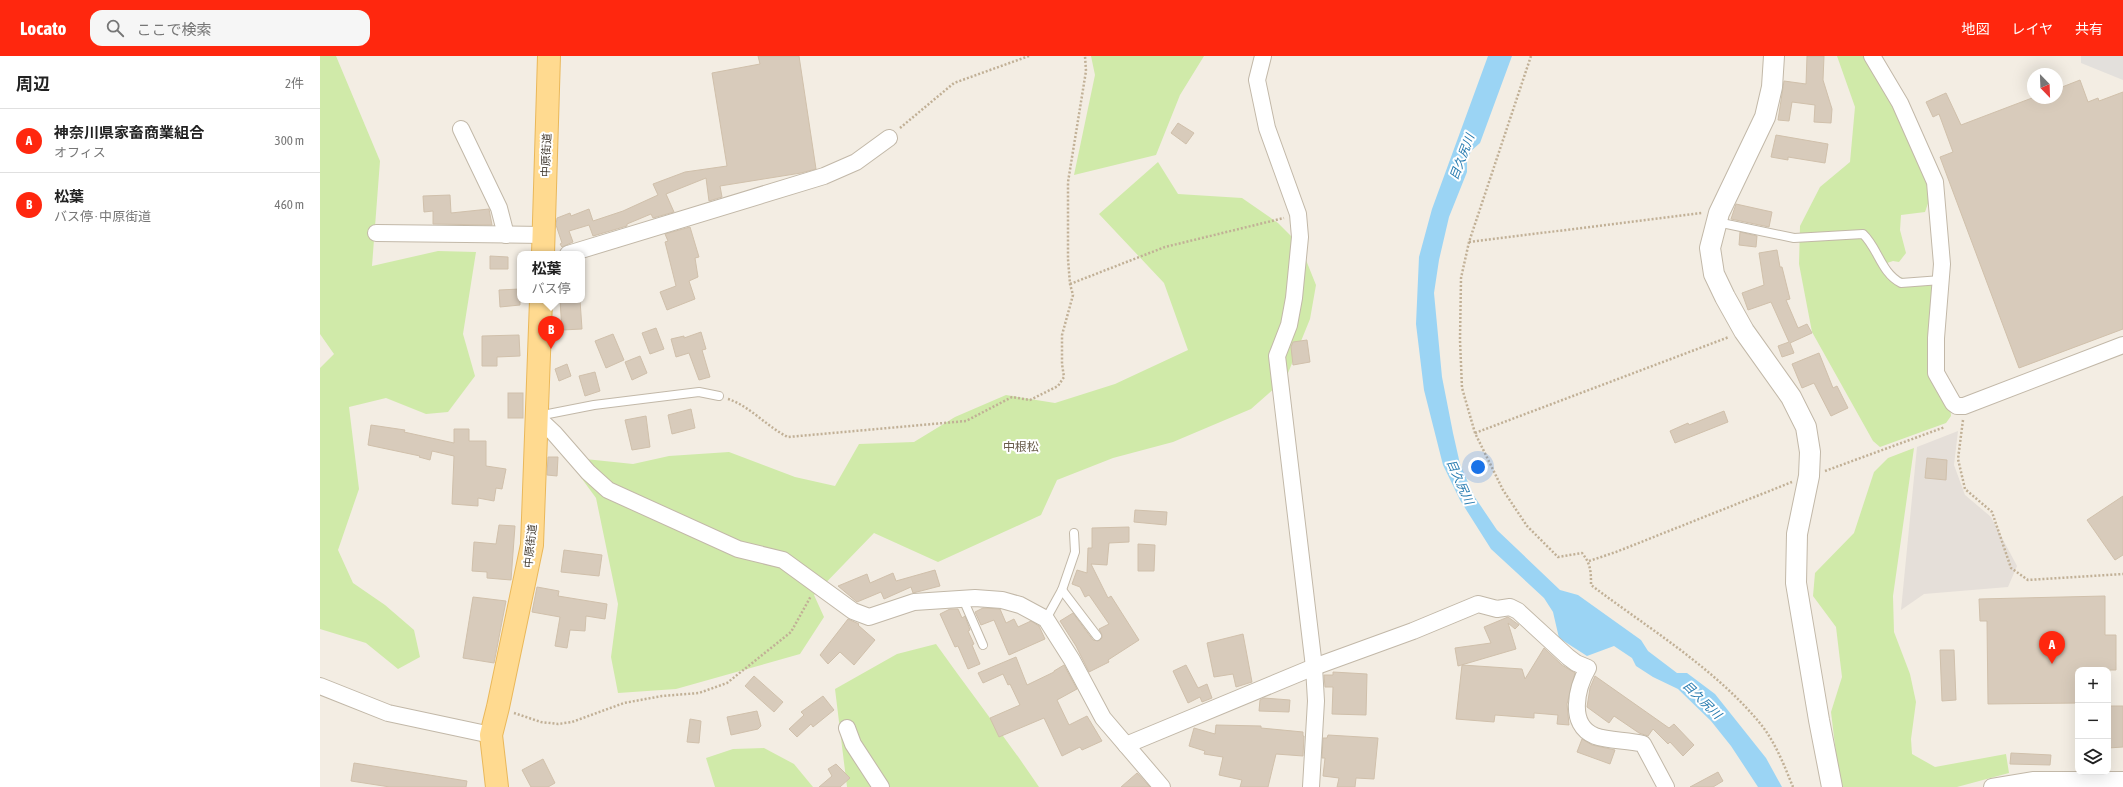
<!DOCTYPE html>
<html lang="ja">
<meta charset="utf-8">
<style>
:root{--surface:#fff;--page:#f6f6f6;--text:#222;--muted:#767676;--line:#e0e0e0;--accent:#ff270e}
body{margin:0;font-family:"Asap Condensed","Noto Sans JP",sans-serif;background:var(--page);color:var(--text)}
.controls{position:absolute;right:12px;bottom:12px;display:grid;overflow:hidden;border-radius:8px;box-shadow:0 4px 16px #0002}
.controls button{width:36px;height:36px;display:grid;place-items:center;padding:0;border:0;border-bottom:1px solid var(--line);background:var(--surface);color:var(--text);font:20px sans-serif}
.compass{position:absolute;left:1707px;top:12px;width:36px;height:36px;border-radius:50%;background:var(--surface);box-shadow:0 4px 16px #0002;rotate:157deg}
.you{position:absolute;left:1158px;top:411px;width:14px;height:14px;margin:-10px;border:3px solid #fff;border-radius:50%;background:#1a73e8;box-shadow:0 0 0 6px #1a73e833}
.badge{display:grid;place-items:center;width:26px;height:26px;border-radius:50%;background:var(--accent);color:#fff;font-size:13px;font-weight:700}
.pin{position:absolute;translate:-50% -33px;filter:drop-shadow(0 1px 2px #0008)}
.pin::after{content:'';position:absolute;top:21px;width:14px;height:12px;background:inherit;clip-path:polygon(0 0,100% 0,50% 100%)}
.popup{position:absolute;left:197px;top:195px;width:68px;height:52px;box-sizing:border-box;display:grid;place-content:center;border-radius:8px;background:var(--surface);filter:drop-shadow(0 1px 3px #0005);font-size:13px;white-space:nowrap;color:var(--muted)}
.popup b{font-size:15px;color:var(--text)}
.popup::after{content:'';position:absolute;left:50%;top:100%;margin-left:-8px;border:8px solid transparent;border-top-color:var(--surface)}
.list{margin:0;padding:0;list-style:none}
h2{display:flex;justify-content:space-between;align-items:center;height:52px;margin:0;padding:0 16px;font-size:17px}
h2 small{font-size:13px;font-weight:400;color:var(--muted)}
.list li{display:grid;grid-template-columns:26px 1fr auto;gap:12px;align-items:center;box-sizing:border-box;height:64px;padding:0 16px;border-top:1px solid var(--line)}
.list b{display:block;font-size:15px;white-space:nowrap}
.list p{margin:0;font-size:13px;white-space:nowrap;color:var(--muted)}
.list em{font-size:13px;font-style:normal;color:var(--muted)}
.icon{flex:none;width:22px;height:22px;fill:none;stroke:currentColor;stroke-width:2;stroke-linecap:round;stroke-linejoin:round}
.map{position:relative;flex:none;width:1803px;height:731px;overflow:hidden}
header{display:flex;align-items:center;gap:24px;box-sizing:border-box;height:56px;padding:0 20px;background:var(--accent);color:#fff}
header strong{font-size:19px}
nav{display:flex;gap:22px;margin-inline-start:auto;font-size:14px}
.search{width:280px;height:36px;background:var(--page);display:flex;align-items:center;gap:10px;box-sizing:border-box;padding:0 14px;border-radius:12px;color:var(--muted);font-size:15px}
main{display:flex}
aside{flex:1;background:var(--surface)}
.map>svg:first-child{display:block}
.industrial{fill:#e5dfd9}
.green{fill:#d0eaa9}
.parking{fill:#e3e0dc}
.water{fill:#9bd4f4}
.building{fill:#d8cbbb;stroke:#d0c0ab}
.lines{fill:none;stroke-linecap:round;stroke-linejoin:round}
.service-casing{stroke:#c2b8a8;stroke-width:10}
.minor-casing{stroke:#c2b8a8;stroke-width:18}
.tertiary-casing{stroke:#c2b8a8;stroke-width:22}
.primary-casing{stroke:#eab85a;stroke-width:24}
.path{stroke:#c1b096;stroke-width:2.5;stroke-dasharray:2 2;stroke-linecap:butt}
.service{stroke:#fff;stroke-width:8}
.minor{stroke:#fff;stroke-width:16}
.tertiary{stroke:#fff;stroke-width:20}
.primary{stroke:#ffda90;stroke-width:22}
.labels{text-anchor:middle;stroke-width:4;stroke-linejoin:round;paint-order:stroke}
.street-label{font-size:11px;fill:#453d33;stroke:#fff}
.water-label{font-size:12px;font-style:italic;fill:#257aaf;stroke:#fff}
.neighbourhood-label{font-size:12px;fill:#685b4a;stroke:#fff}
</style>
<header>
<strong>Locato</strong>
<div class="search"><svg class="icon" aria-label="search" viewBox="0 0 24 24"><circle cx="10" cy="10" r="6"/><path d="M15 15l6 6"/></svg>ここで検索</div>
<nav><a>地図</a><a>レイヤ</a><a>共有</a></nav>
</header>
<main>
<aside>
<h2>周辺<small>2件</small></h2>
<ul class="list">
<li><span class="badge">A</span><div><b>神奈川県家畜商業組合</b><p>オフィス</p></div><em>300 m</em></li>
<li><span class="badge">B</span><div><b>松葉</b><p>バス停 · 中原街道</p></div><em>460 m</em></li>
</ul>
</aside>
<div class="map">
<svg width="1803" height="731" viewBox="0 0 1803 731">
<rect width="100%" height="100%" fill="#f3ede3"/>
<polygon class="industrial" points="1638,375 1634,409 1645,439 1671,461 1697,510 1688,531 1604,538 1581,554 1597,391"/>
<g class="green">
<polygon points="0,0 16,0 60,105 52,210 118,195 156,196 143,278 155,320 128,356 106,358 66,342 29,351 39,433 18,494 33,527 65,549 94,574 100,601 78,613 46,587 0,573 0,312 14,298 0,278"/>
<polygon points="771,0 884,0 860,39 836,99 754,119 775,19"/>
<polygon points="1517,0 1546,0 1614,130 1605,156 1581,159 1580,174 1586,197 1579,206 1573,205 1567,207 1570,218 1578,221 1613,227 1617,315 1630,346 1631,360 1626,367 1560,391 1553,385 1492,276 1479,208 1480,170 1500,131 1530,106 1535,51"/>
<polygon points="838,106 858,138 922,142 958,167 980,189 996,229 990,263 966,322 931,353 853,386 793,402 737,424 721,459 618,506 554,477 494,539 504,561 480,598 356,633 298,637 291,601 298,548 276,442 246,401 313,408 349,400 409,396 475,421 515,430 539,388 594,386 635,361 686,339 735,347 795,328 868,294 844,227 779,158"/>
<polygon points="1594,392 1573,540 1574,576 1590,618 1596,646 1591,683 1592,698 1615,711 1686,698 1689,717 1637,731 1520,731 1511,656 1522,621 1516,571 1493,540 1495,517 1534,477 1554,416 1568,402"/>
<path d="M 616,588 C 650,636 686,682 719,731 L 527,731 L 515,633 L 577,598 Z"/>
<polygon points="444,692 474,708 493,731 395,731 386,702 413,693"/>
</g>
<polygon class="parking" points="1761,0 1803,0 1803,24 1761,7"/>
<polygon class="water" points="1168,0 1192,0 1160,87 1151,95 1147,105 1147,116 1129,161 1119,204 1114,237 1122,321 1133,377 1140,408 1154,440 1177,474 1240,534 1258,539 1321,584 1328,595 1357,617 1367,617 1395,638 1446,702 1462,731 1438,731 1411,690 1391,665 1358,633 1333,621 1316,610 1312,602 1294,590 1267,600 1239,582 1233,556 1224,542 1171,493 1140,444 1123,409 1104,334 1096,268 1099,201 1112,153"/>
<g class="building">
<polygon points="438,0 479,0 496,113 481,117 400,130 402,141 389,145 386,122 346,138 354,156 333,162 331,158 307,168 307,170 273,180 269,169 249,175 253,186 242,191 240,188 242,187 236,169 237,162 250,157 251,160 269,153 273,165 303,155 338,139 333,128 365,116 407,110 392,17 440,8"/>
<polygon points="1487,0 1504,0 1503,24 1512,53 1511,67 1494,66 1495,49 1472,46 1469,65 1458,64 1464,25 1486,28"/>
<polygon points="1760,24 1768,46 1778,42 1779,45 1803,36 1803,273 1699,312 1620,101 1633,96 1619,58 1613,61 1606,46 1626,37 1641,69 1712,42 1737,42 1737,33"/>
<polygon points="858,67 874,77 866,88 851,77"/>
<polygon points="1456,79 1508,88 1505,107 1468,101 1468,104 1451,101"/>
<polygon points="130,139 131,157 169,153 172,169 113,168 113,155 104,156 103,140"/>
<polygon points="1416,148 1452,156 1449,171 1411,163"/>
<polygon points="370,171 379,201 375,202 378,221 369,225 375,243 347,254 340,236 356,230 345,186 348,185 345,178"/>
<polygon points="1420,176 1437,180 1436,191 1419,189"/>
<polygon points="1457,194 1460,211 1462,211 1470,243 1466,244 1478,272 1487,268 1492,277 1470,287 1474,297 1462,301 1458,290 1469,286 1451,246 1428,254 1422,237 1444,229 1439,197"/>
<polygon points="170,200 188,201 188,213 170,213"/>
<polygon points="200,233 200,249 180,251 179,234"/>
<polygon points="240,244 260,244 262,273 242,274"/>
<polygon points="336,272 344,293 330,298 322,277"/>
<polygon points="381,276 386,293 382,294 390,321 379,324 369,297 356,301 351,283 364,280 364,282"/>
<polygon points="293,278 304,304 286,312 275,285"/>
<polygon points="199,279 200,300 177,301 177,310 162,310 162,280"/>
<polygon points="987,284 990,306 973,309 971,291 973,286"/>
<polygon points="1499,297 1513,332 1517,330 1528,352 1511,360 1494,327 1482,332 1472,308"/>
<polygon points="320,300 327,317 312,324 305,306"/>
<polygon points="247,308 251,320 239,325 235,313"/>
<polygon points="275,316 280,335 265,340 259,320"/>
<rect x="188" y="337" width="15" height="25"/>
<polygon points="371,353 375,372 352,378 348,359"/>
<polygon points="1404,355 1408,366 1355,387 1350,375 1368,367 1369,369"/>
<polygon points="326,360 330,391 312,394 305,364"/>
<polygon points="51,369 85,374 84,376 134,387 134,373 149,373 149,385 166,385 166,410 186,413 182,433 176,432 174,445 158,442 158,450 132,448 134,400 112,395 110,404 99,401 100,400 48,389"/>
<polygon points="228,401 238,401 237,420 227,419"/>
<polygon points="1607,402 1627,404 1626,424 1605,422"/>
<polygon points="1803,440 1803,499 1795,504 1767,464"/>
<polygon points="815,454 847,456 846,469 814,466"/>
<polygon points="179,469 195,470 191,524 167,522 167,516 152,515 154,486 176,488"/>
<polygon points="809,471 809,486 789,487 787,509 771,508 788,542 791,540 819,584 788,604 789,606 769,616 756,590 740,565 753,557 773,584 778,585 782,582 782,579 779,573 789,568 769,539 765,541 760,531 752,528 757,514 767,517 768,492 772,492 772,472"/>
<polygon points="818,488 835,489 834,515 818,515"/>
<polygon points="244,494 282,499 279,520 241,516"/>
<polygon points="615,514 620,530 593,537 591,531 564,543 561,536 537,546 518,530 547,518 550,527 573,517 576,525"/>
<polygon points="217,531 239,535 238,540 287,548 285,563 266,560 265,575 250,574 247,592 235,590 240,561 212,556"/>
<polygon points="1785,540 1785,579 1796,579 1796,614 1758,614 1758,647 1668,648 1667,565 1660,565 1659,543"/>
<polygon points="153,541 186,545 174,607 143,602"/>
<polygon points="663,552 680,553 686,567 694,563 698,571 711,565 719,570 725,583 689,599 674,564 661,569 655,556"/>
<polygon points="630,553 638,553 642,562 645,560 650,574 648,575 654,588 652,589 660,608 648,613 638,590 635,591 620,558"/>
<polygon points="1188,561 1199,569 1195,573 1188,567 1196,593 1138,610 1135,592 1171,587 1164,571"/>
<polygon points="528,563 539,568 538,569 555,584 534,609 520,596 508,608 500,599"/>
<polygon points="923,578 932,626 916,631 913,618 894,621 887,587"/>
<polygon points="1224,592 1242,609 1255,617 1247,648 1249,669 1237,668 1238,659 1214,657 1214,662 1175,659 1174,666 1136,663 1142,609 1202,613 1205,623"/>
<polygon points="1620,594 1634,594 1636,644 1622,645"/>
<polygon points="696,601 707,629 734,616 734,615 744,609 757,633 737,644 749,669 767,660 782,685 762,694 760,691 742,700 724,662 679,681 670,662 700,649 690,628 688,629 683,618 663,627 658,617"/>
<polygon points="866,609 878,632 887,628 892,642 882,646 880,641 868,647 853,615"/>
<polygon points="1013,616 1047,618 1046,659 1012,658 1013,631 1005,631 1004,619 1013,619"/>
<polygon points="434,620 463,646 454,656 425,630"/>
<polygon points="1275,620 1349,672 1354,668 1374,689 1363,700 1350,686 1348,688 1333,673 1328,680 1319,677 1294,660 1289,667 1267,651 1270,632"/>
<polygon points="503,640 514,654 493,671 491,668 477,681 469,673 484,659 481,656"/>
<polygon points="944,642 970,644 969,656 939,655 940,644"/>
<polygon points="1788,650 1803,650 1803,691 1788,692"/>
<polygon points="437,655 441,670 438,673 411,679 407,661"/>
<polygon points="370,663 381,665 379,687 367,686"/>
<polygon points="896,669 941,670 941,672 983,676 983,680 984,680 983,700 956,698 948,731 920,731 922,724 899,719 903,701 884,698 885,695 869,690 874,672 895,678"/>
<polygon points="1008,679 1058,682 1054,723 1036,722 1035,731 1017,731 1019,722 1003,720 1005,702 1002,702 1003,682 1007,682"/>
<polygon points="1262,683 1272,689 1295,694 1290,708 1257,696"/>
<polygon points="1691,697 1731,699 1730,709 1690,708"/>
<polygon points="223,703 235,727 228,731 211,731 202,714"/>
<polygon points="34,707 147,725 146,731 70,731 31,725"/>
<polygon points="516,708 530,722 520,731 499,731 512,720 508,713"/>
<polygon points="1398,716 1403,725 1393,731 1370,731"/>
<polygon points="817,717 830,731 801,731"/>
</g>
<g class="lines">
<g class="service-casing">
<g id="service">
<path d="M 1397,166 L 1474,182 L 1543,178 C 1558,192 1561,217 1581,227 L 1621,224"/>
<polyline points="218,360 274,349 379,336 399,340"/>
<polyline points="742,534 777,580"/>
<polyline points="643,543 663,589"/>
<polyline points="726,563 742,534 755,496 754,477"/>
</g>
</g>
<g class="minor-casing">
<g id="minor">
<polyline points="943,0 937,24 947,72 978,158 980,181 974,242 969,269 957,300 994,611 996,645 991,731"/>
<polyline points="1552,0 1580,47 1615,126 1622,208 1616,282 1616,317 1633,347 1637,350 1644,350 1803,289"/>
<polyline points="141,73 179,152 186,179"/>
<polyline points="56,177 224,179"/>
<polyline points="248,198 504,120 536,106 569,82"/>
<polyline points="217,361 234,377 268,416 288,434 418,493 463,504 533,555 549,561 594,546 655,542 682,544 700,549 726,563 752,604 783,662 842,731"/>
<polyline points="0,630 68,657 171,679"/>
<polyline points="527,672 533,688 561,731"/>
<path d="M 806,689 L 994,611 L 1093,575 L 1158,548 L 1177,553 L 1190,551 L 1198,555 L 1248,601 L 1256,607 L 1268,612 C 1257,631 1247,669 1275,680 C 1289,685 1307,684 1323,688 L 1346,731"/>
<polyline points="1672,731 1714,724 1803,724"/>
</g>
</g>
<g class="tertiary-casing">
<polyline id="tertiary" points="1454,0 1452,31 1445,61 1399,157 1390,192 1394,218 1405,241 1424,275 1471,341 1486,371 1490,396 1489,420 1477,478 1476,527 1499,664 1512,731"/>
</g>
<g class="primary-casing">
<g id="primary">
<polyline points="223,198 229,0"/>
<polyline points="177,731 171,679 178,651 212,489 221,244"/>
</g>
</g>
<g class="path">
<path d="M 1211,0 L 1149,186 L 1141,222 L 1140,284 L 1142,332 L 1155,377 L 1183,434 L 1207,470 L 1238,501 L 1262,497 C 1271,508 1271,516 1271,529 C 1328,572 1393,611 1439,666 C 1455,685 1464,709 1473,731"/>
<polyline points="580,72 634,27 709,0"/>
<polyline points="1149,186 1382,157"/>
<polyline points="750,228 845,191 964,162"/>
<path d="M 408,343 C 430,350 447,371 468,381 L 646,365 L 692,341 L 710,344 L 738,330 L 744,321 L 742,308 L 742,279 L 753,239 L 750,228 L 748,203 L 748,126 L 766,15 L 765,0"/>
<polyline points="1643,364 1638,403 1645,433 1672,456 1691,512 1708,524 1803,518"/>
<polyline points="1155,377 1409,281"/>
<polyline points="1505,415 1625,371"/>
<polyline points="1269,505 1296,496 1472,426"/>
<polyline points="194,657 221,666 238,668 252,666 304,647 342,640 379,637 407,627 471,576 491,540"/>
</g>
<use href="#service" class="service"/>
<use href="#minor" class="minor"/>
<use href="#tertiary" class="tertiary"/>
<use href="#primary" class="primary"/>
</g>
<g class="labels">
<g class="street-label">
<text transform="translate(226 99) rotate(-88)" y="4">中原街道</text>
<text transform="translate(210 490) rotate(-84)" y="4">中原街道</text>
</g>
<g class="water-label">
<text transform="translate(1142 101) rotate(-69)" y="4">目久尻川</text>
<text transform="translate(1140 426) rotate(66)" y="4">目久尻川</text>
<text transform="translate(1382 644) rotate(44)" y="4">目久尻川</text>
</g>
<g class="neighbourhood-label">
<text x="701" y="395">中根松</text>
</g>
</g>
</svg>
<div class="controls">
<button>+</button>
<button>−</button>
<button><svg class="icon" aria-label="layers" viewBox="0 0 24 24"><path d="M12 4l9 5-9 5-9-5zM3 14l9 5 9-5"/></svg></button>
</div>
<svg class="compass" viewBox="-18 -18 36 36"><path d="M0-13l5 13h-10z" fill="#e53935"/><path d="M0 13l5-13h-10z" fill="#767676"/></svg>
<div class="you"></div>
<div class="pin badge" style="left:1732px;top:608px">A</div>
<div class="pin badge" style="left:231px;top:293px">B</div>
<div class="popup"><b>松葉</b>バス停</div>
</div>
</main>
